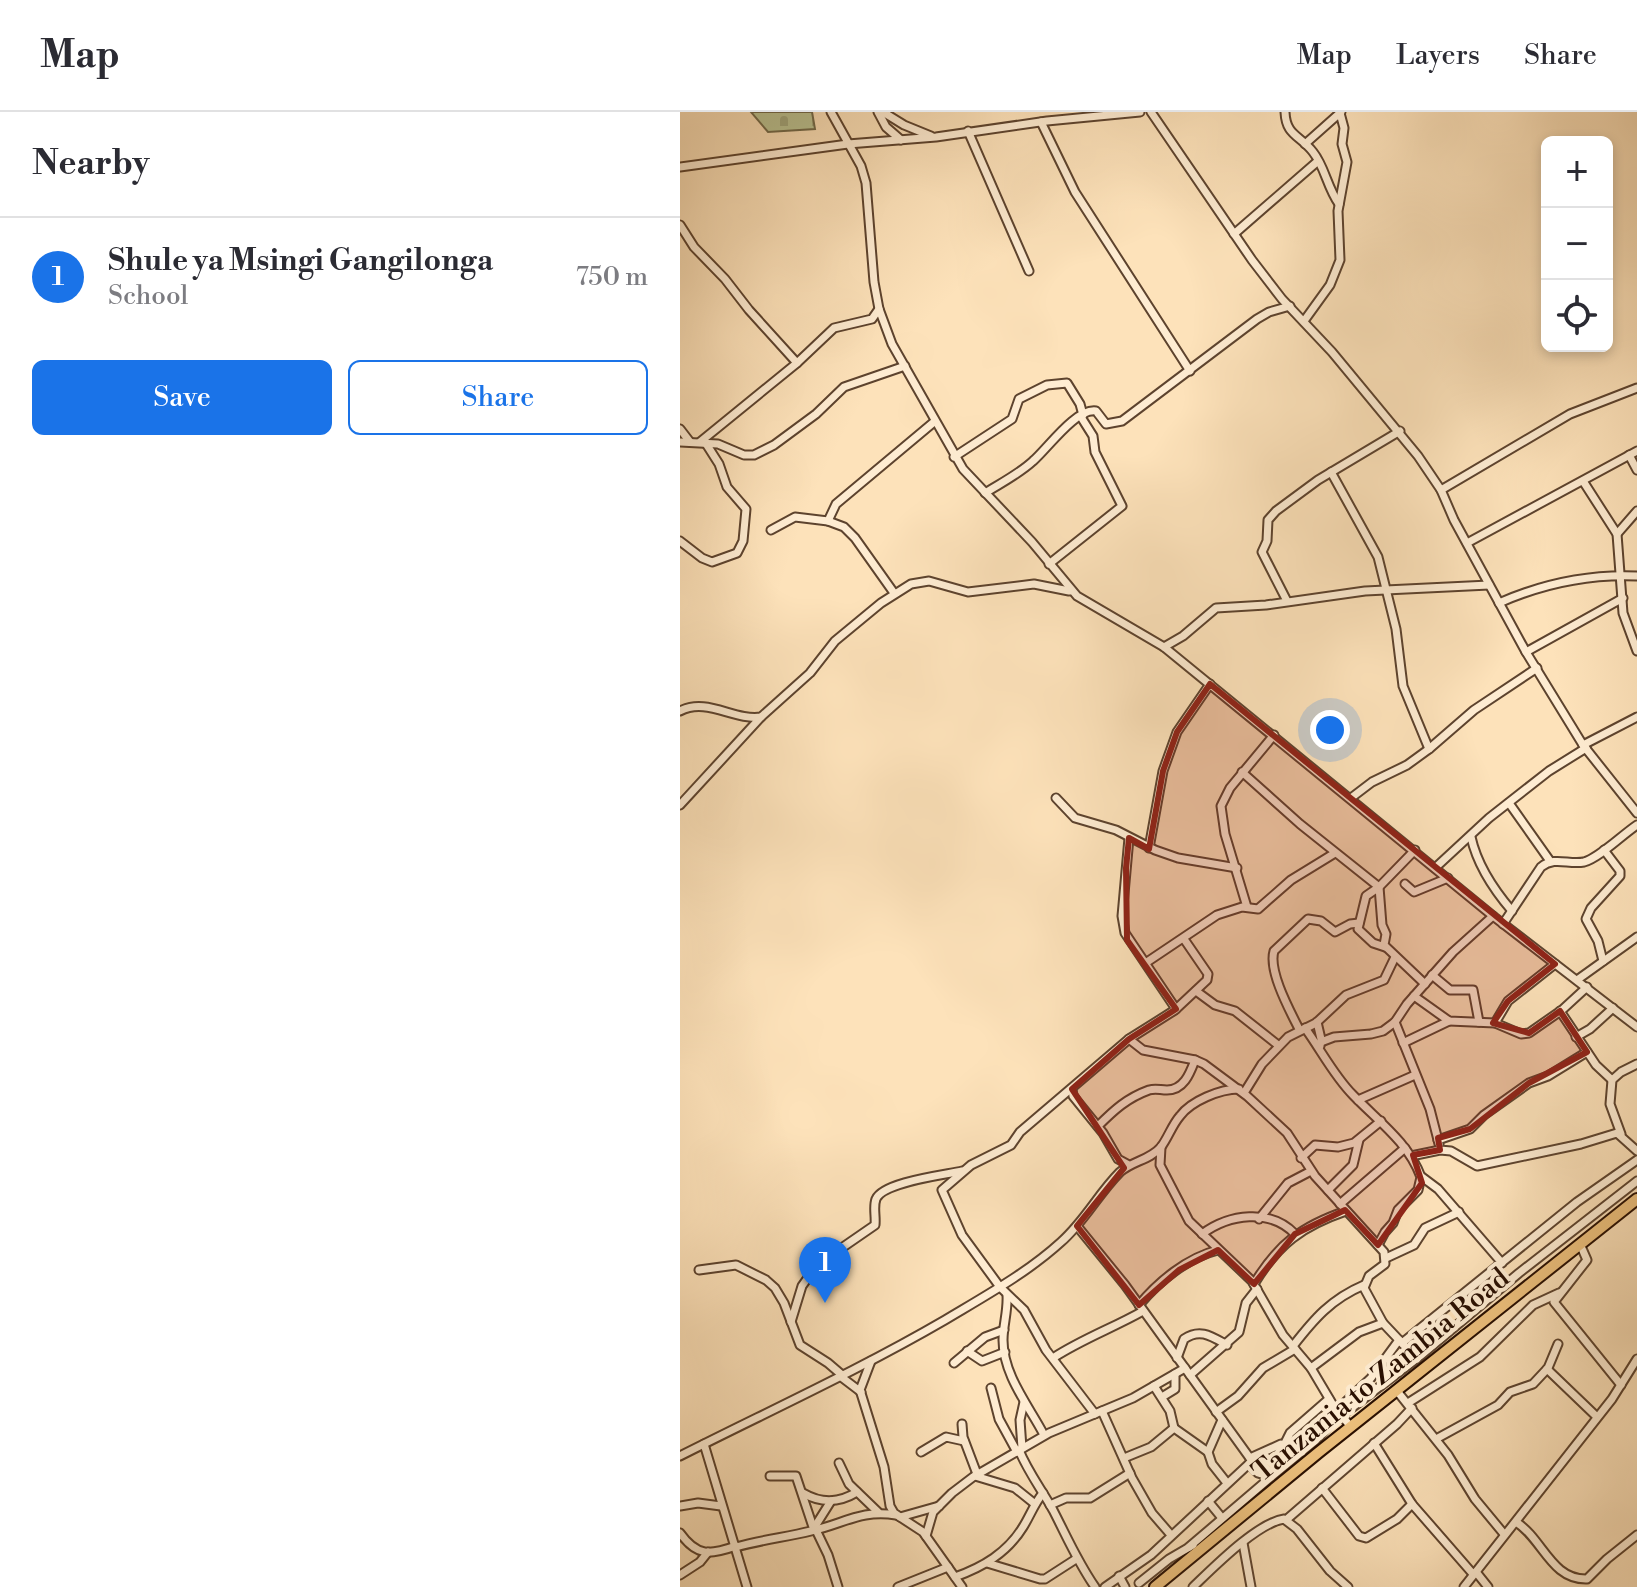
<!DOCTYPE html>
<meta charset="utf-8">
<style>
:root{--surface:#fff;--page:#f7f7f7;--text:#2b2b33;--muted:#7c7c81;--line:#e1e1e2;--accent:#1a73e8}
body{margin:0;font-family:"Libre Bodoni",serif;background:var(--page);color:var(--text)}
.controls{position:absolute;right:24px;top:24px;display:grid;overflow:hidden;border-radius:12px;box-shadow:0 4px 12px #0003}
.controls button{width:72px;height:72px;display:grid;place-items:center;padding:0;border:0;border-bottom:2px solid var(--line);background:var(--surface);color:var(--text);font:40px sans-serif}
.you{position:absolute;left:650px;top:618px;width:28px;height:28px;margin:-20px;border:6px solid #fff;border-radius:50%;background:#1a73e8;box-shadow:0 0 0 12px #1a73e833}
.badge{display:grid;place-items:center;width:52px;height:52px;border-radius:50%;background:var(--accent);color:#fff;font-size:26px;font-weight:700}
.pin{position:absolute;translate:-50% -66px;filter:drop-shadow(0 2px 4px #0008)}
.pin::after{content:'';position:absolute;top:42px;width:28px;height:24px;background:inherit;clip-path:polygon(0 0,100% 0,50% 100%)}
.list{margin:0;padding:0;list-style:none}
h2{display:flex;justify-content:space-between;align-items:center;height:104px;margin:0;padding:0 32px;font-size:34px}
h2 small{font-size:26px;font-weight:400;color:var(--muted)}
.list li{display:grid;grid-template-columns:52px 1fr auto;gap:24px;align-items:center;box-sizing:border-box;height:120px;padding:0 32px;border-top:2px solid var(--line)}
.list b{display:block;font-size:30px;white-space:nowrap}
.list p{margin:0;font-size:26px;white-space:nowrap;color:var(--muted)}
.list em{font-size:26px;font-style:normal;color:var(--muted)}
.actions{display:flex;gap:16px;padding:24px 32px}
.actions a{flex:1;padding:18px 0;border:2px solid var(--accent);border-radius:12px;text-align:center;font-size:28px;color:var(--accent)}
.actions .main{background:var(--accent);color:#fff}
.icon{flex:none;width:44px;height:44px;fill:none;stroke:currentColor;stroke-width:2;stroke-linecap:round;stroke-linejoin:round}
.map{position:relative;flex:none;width:957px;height:1475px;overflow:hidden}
header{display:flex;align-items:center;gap:48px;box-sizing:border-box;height:112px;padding:0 40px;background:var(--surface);border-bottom:2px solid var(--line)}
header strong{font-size:38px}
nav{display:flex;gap:44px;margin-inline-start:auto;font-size:28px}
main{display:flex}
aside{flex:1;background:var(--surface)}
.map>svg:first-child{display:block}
.cemetery{fill:url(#cemetery-stones);stroke:#71694a;stroke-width:2}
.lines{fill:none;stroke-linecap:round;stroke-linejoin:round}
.minor-casing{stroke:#5d432e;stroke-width:11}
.highway-casing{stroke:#280e00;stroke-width:14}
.minor{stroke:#feecd2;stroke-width:7}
.highway{stroke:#eec17d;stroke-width:10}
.marked{fill:#8f2418;fill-opacity:0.2;stroke:#8f2418;stroke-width:6;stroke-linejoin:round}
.labels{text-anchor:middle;stroke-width:8;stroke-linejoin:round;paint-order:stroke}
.street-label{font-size:28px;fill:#280e00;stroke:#feecd2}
</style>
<header>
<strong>Map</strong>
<nav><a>Map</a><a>Layers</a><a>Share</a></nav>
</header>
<main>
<aside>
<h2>Nearby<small></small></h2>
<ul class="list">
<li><span class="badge">1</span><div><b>Shule ya Msingi Gangilonga</b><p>School</p></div><em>750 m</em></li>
</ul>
<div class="actions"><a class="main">Save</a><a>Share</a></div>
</aside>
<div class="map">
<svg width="957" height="1475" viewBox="0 0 957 1475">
<defs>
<pattern id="cemetery-stones" width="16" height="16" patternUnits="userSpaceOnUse" patternTransform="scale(2)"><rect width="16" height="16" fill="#bac494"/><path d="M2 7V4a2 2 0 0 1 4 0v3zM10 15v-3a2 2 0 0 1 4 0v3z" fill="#a0a77e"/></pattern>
</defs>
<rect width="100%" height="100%" fill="#fde2ba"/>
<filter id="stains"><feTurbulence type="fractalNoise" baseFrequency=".0025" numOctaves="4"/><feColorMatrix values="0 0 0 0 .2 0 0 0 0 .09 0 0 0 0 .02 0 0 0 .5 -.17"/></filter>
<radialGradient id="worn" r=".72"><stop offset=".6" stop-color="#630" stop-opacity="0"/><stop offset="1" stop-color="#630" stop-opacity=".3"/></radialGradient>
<polygon class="cemetery" points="71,0 132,0 135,17 88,20"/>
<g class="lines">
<g class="minor-casing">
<g id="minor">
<polyline points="151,0 181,54 186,71 194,170 199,197 212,232 283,357 352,430 397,484 484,535 813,804 957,915"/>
<polyline points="198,0 206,15 221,28"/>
<polyline points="203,0 224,13 251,24"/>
<polyline points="471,0 572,148 602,187 652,240 738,344 761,378 774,408 846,540 903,633 957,701"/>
<path d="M 605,0 C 606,24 620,23 633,40 C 645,55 647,75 659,92"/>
<polyline points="361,10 395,80 510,259"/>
<polyline points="288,19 349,159"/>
<polyline points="625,32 661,0"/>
<polyline points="0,55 168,32 256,25 367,9 460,0"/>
<polyline points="0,113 14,135 45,167 69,198 117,251"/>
<polyline points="554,122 638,49"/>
<polyline points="624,209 650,173 660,148 658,99 667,50 662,32 664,16 660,1"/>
<polyline points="0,317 10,330"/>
<polyline points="0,330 38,332 64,343 74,343 94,333 136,302 164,275 225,254"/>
<polyline points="20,330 117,251 154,216 192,207 199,197"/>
<polyline points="949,343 957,358"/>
<polyline points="274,345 332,307 339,287 367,273 387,271 400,292 403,303"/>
<polyline points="651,360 698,445 716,517 723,574 749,637"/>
<polyline points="903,369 937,422 943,501 957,539"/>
<polyline points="761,378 890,302 957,276"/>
<path d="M 305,381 C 321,371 339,362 353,349 C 368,336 396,296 416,299 L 426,312 L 442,309 L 577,207 L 589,200 L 610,194"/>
<polyline points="148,409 156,392 254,310"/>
<polyline points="91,418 115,405 148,409 164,415 175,426 214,481"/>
<polyline points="937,422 957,399"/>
<polyline points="0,429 22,446 32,450 57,441 63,429 66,397 47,375 39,352 25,330"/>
<polyline points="787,431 957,339"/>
<polyline points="369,452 442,394 415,340 413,324 401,305"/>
<polyline points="607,489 582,440 587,429 588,408 596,399 638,368 720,319"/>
<path d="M 819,491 C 862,472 909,462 957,464"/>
<polyline points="484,535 503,524 536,496 586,493 685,479 809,473"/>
<polyline points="846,540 943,486"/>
<path d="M 0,599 C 27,585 54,609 81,605 L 130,561 L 155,529 L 201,491 L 231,472 L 249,469 L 288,480 L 354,472 L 389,479"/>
<polyline points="903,633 957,605"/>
<polyline points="562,660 620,712 699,775 702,813 706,822 704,833 745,872"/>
<polyline points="376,686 395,706 436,718 475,738 498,746 557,756"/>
<polyline points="671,686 692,670 727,653 749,637 794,598 857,556"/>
<polyline points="829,691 870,749"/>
<polyline points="0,693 81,605"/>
<path d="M 791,725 C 797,752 814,778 832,799"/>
<polyline points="449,726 442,804 445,821 496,897"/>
<polyline points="469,736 483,659 497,620 530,572"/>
<polyline points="755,756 809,706 869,659 906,636"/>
<polyline points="725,772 734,780 768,766"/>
<polyline points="567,795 545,722 541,694 550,676 594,623"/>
<path d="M 823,812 L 861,755 C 875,744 888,753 904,750 C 919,746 942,723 957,713"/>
<polyline points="705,835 693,831 678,817 686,784 699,775 735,738"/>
<polyline points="923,849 918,829 906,807 911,796 940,764 940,759 924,738"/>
<polyline points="467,850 537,803 562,795 578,797 611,768 655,741"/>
<polyline points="752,863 770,878 793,878 799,910"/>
<polyline points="897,868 957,825"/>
<polyline points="516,879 535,893 555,899 598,933"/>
<polyline points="734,884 769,909 815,911 841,922 849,921 882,898 907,875"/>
<polyline points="880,899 916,953 932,968"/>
<polyline points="637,910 641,927 640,934"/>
<polyline points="715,910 750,997 759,1032"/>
<polyline points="815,911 828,889 875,852"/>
<path d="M 625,916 C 641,938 654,964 673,983 C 698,1009 728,1030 741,1065 L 738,1078 L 718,1098 L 713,1111 L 705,1120 L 698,1133"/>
<path d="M 619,917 C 610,899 588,859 594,839 L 628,807 L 641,809 L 655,820 L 670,812 L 679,811"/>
<polyline points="896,925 910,917 933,896"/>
<polyline points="449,927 463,938 515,948 524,952 567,984 607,1021 635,1064 704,1140 705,1152 689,1164 684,1176 703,1211 737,1247"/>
<polyline points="641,930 654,925 691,922 703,919 715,910 727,892 773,840 813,804"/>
<polyline points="723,931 769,909"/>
<polyline points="392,977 393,984 423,1021 438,1047 449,1053"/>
<polyline points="564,981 582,952 608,925 636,911 666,883 704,868 715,845"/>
<polyline points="678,988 735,963"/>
<path d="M 418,1014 C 434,998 447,986 469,978 C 476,976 480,978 487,978 C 504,978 510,961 515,948"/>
<polyline points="941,1022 930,992 932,968 941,960 957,952"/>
<polyline points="758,1028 790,1017 804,1003 849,971 868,964 907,940"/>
<polyline points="481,1035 480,1053 509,1109 572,1169 603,1223 631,1256 653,1293 671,1315"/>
<polyline points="731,1044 760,1038 771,1039 797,1054 901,1032 937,1021 957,1039"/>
<polyline points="621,1046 635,1033 658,1035 674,1031 701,1009"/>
<polyline points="742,1065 758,1077 822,1151"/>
<polyline points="648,1078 673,1053 679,1028"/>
<polyline points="660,1092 725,1036"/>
<polyline points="579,1107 608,1071 631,1059"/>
<polyline points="397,1114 445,1173 572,1349 471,1443 425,1475"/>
<path d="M 522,1122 C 549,1102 590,1096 615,1122"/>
<polyline points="900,1132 907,1148 874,1190 941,1273"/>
<polyline points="706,1146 734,1133 745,1116 779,1100"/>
<polyline points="19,1158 56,1153 86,1168 95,1176 104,1191 120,1233 148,1251 162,1263"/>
<path d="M 574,1172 C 598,1132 622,1114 666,1099"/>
<path d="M 327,1183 C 328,1199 323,1213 323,1228 C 323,1263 349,1294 364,1323"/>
<path d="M 459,1193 C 479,1169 507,1146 538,1138"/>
<path d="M 111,1210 L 122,1174 L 137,1153 L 195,1113 C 196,1104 193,1095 196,1087 C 203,1070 264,1063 282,1059"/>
<polyline points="722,1231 897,1090 957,1048"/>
<path d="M 613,1234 C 634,1207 651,1187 684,1173"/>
<polyline points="287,1239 302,1249 325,1240"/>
<path d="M 373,1246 C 402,1227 433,1216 463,1199"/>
<path d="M 497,1246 L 504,1227 C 520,1216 531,1224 547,1233"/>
<polyline points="191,1249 180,1278 204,1355 210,1394 214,1401 243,1420 282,1475"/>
<polyline points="274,1251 305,1225 324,1218"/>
<polyline points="631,1256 679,1220 703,1211"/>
<polyline points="867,1257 916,1304"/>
<polyline points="510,1263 559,1220 566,1191 577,1177"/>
<polyline points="160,1264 181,1280"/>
<polyline points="474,1274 490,1299 494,1316"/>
<polyline points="311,1276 319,1307 337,1340"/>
<polyline points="717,1279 768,1343 795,1387 824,1422"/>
<polyline points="482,1285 495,1277 495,1262"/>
<polyline points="728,1291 800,1245 853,1193 879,1181"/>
<polyline points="657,1298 691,1266 719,1228"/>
<polyline points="422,1299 452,1366 472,1401 491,1423"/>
<polyline points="536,1300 558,1284 583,1256 615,1237"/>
<polyline points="415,1302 366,1238 344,1198 320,1175 282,1123 262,1078 291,1053 331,1033 340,1020 449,927 495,898 527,868 528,862 504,827"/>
<polyline points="661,1304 740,1244 839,1161 957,1069"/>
<polyline points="542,1308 528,1340 532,1352 547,1371"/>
<polyline points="282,1312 283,1325 297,1362"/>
<polyline points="756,1327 818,1293 830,1280 853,1272 868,1256 878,1232"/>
<polyline points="694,1331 732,1392 793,1462"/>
<polyline points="24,1332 67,1475"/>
<polyline points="604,1333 610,1321 649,1287"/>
<polyline points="342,1336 340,1308 344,1290"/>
<path d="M 339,1338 C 348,1360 362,1378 373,1398 C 387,1425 397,1449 415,1475"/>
<polyline points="241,1340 266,1325 284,1329"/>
<path d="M 0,1344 C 89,1299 179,1258 265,1208 C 305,1184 347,1161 381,1130 C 405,1109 418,1082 440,1060 C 452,1049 470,1048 481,1035 C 488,1026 492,1013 500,1004 C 511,989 540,977 559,977"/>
<polyline points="444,1346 471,1335 494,1316 528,1340"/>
<polyline points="570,1346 601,1332 622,1340"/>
<polyline points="159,1351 169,1372 198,1400"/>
<polyline points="569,1352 578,1361 591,1365 636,1328 660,1301"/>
<polyline points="90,1364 116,1364 134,1418"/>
<polyline points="295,1364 335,1376 355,1392"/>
<polyline points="642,1376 679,1424 686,1426 717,1407 732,1392"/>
<path d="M 123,1381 C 142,1392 159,1391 177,1380"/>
<polyline points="528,1389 542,1406"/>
<polyline points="370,1393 386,1386 410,1386 450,1361"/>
<polyline points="0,1394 18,1391 41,1394"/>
<polyline points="220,1405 259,1394"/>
<polyline points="606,1408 717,1312 732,1296"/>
<path d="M 836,1410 C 863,1427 871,1468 907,1467 L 927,1447 L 957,1423"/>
<polyline points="134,1416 151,1389"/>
<polyline points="136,1418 148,1443 158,1475"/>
<path d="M 0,1421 C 17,1445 30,1443 56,1434"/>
<polyline points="246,1424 253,1400 272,1381 293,1365 369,1321 453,1286 505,1256"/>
<polyline points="563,1431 571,1475"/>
<path d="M 56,1435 C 81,1428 106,1425 131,1419 C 163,1412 182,1397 216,1403"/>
<polyline points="509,1435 591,1365"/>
<polyline points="307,1451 360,1467 365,1467 396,1447"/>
<polyline points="796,1460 808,1475"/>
<polyline points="0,1463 20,1450 28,1440"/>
<polyline points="439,1464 445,1475"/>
<path d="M 275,1465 C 303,1455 327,1441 343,1415 C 350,1404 354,1392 363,1381"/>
<polyline points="459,1471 489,1447 513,1433"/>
<polyline points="218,1475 268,1455"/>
<path d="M 513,1475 C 533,1456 577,1411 604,1407 L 617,1417 L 650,1459 L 668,1475"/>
<polyline points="784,1475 932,1287 957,1247"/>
</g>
</g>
<g class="highway-casing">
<polyline id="highway" points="475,1475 639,1340 957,1087"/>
</g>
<use href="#minor" class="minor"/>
<use href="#highway" class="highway"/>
</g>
<path class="marked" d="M 530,572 L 875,852 L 828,889 L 813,911 L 849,921 L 880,899 L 907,940 L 849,971 L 790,1017 L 758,1026 L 760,1038 L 733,1043 L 742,1071 L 698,1133 L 665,1098 L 615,1122 L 574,1172 L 538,1138 L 499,1158 L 459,1193 L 397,1114 L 444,1056 L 392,977 L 449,927 L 496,897 L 447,828 L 446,756 L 449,726 L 469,737 L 483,659 L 497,620 Z"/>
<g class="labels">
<g class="street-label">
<text transform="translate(700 1262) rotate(-39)" y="10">Tanzania to Zambia Road</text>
</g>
</g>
<rect width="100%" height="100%" filter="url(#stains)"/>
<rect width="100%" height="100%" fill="url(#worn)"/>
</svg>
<div class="controls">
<button>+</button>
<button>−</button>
<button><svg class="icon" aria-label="locate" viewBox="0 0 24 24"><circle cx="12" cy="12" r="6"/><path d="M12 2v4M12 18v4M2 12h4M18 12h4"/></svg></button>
</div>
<div class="you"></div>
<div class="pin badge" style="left:145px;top:1191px">1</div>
</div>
</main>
